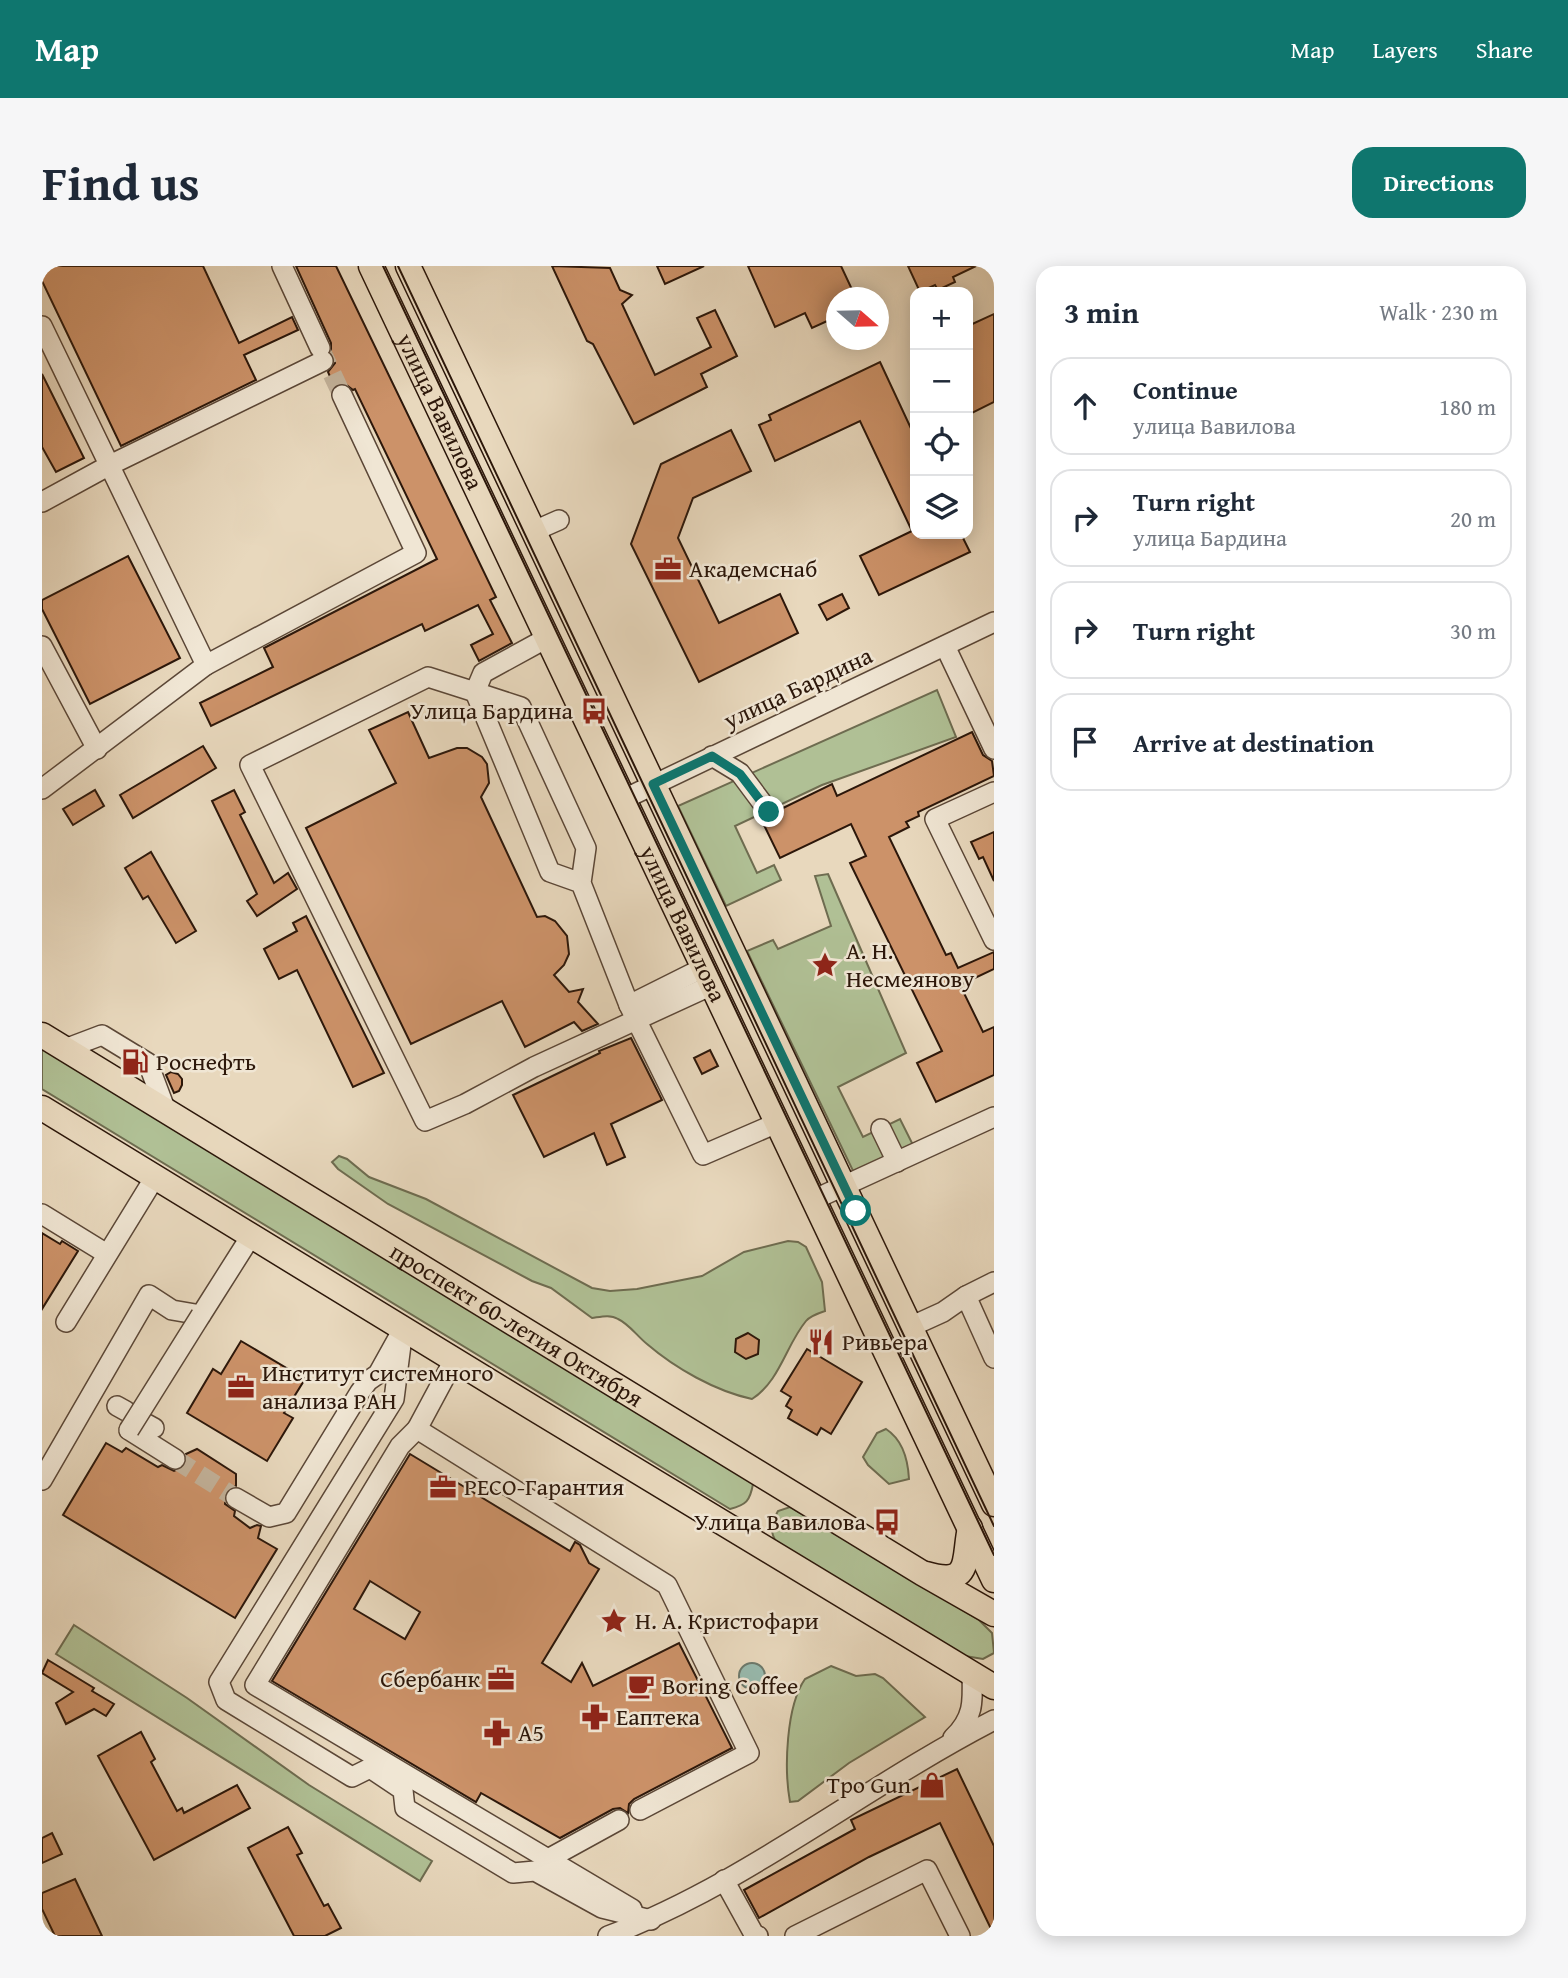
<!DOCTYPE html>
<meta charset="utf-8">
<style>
:root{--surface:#fff;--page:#f6f6f7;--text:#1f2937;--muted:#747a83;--line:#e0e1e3;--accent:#0f766e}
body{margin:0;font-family:"Gentium Book Plus",serif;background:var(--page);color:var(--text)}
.controls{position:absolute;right:21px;top:21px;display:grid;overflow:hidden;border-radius:14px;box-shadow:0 4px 18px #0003}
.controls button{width:63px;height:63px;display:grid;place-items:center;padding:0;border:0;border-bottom:2px solid var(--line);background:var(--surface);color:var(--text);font:35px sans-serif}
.compass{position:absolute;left:784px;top:21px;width:63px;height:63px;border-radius:50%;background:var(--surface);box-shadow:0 4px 18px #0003;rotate:110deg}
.stop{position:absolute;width:21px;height:21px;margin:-16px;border:5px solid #0f766e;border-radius:50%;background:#fff}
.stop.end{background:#0f766e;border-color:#fff;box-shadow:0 2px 7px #0008}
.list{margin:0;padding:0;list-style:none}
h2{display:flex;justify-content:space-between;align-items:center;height:91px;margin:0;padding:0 28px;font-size:30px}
h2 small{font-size:23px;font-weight:400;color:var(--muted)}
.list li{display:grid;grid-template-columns:46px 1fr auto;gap:21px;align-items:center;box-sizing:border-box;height:98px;margin:0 14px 14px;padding:0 14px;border:2px solid var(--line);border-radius:21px}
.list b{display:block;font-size:26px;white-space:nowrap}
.list p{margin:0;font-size:23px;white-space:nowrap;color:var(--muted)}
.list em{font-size:23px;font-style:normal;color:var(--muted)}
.icon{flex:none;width:38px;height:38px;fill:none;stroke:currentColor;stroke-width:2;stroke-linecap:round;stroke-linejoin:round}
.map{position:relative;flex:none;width:952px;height:1670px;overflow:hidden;border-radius:21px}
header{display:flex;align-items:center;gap:42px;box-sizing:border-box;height:98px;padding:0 35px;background:var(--accent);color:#fff}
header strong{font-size:33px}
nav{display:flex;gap:38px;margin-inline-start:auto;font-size:24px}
.intro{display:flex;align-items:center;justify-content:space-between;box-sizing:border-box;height:168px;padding:0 42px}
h1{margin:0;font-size:49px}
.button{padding:18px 32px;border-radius:21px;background:var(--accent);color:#fff;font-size:24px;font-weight:700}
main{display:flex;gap:42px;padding:0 42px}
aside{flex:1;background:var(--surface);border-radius:21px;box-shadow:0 4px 18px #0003}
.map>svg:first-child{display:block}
.green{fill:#b0c095;stroke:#6e6c50;stroke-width:2}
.water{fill:#97baae;stroke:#6c796c;stroke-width:2}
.building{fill:#cc9269;stroke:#2c170a;stroke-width:2;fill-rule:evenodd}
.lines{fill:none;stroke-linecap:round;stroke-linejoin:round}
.minor-tunnel{stroke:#c2b199;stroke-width:19;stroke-dasharray:19 10;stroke-linecap:butt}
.minor-casing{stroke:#5b4737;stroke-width:22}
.major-casing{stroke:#2c170a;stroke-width:27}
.minor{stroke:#f0e6d4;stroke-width:19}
.major{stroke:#e8d8bd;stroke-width:24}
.tram{stroke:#2c170a;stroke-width:2}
.minor-bridge-casing{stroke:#5b4737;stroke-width:22;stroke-linecap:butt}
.minor-bridge{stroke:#f0e6d4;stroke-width:19}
.route{stroke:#0f766e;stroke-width:9}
.labels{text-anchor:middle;stroke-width:5;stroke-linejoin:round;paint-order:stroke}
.street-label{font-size:24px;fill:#2c170a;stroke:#f0e6d4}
.poi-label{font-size:24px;fill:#2c170a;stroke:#f0e6d4;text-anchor:start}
</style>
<header>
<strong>Map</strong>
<nav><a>Map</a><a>Layers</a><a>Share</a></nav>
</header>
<div class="intro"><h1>Find us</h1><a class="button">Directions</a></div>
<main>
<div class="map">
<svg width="952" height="1670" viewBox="0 0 952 1670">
<rect width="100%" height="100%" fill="#e8d8bd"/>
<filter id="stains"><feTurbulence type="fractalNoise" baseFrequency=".00286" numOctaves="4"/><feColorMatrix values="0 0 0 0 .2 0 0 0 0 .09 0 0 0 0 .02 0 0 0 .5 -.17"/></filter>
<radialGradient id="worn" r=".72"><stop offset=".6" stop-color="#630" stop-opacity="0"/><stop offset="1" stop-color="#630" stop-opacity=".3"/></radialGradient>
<g class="green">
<polygon points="895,424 914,471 780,519 693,560 715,607 732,599 739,614 684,640 636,540"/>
<polygon points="786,608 864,787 796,821 821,871 858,853 873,883 814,911 705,685 731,674 736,683 789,660 773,610"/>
<path d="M 0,779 L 703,1208 L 711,1218 C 708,1235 704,1239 688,1243 L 0,823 Z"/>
<path d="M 297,890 L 305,893 L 327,911 L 384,933 L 550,1022 L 568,1025 L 595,1023 L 660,1010 L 702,986 L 746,975 L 756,976 L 764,981 L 780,1016 L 783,1045 C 777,1047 768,1050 764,1055 C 744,1079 738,1115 710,1133 C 673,1125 633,1102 605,1078 C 595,1070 587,1058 576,1053 C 568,1048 558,1051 550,1052 L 509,1022 L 490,1015 L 346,938 L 296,903 L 290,896 Z"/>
<path d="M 844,1163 C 861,1174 866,1194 867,1213 L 847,1218 L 826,1199 L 821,1191 L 835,1167 Z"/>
<path d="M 748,1241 L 937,1354 L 950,1367 L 952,1387 L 941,1393 L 923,1390 L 735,1277 C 727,1265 729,1258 736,1245 Z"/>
<polygon points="32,1359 145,1432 267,1519 390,1595 378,1615 14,1388"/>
<path d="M 789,1400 L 814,1410 L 833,1408 L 841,1412 L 883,1451 L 807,1497 L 756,1535 L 748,1536 C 742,1503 744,1440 763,1413 Z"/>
</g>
<circle class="water" cx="710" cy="1410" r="13"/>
<g class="building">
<polygon points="0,0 161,0 197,77 250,51 256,64 202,89 214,114 79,180 0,15"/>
<polygon points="254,0 294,0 454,331 448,334 470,377 437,395 429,379 451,368 436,339 383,365 380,358 169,460 158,437 231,401 222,382 395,293 313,123 311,124 302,117 292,120 286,106 293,97 289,86 289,77"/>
<polygon points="510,0 568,2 578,24 590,29 580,38 613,109 669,81 655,52 673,44 695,90 659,108 665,121 592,158 551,78 545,75"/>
<polygon points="615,0 662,0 623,18"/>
<polygon points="706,0 799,0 814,32 794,32 794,51 770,62 763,47 733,61"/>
<polygon points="866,0 934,0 911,11 913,16 896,24 893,19 878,26"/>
<polygon points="952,48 952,136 926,149 926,60"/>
<polygon points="838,96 873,171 873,268 919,268 928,286 837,329 818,290 870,265 818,155 733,195 717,159 729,154 727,149"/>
<polygon points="0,108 42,192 14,206 0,181"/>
<polygon points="689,164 709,205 651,232 636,272 677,357 738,328 756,367 657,416 589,278 619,198"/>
<polygon points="86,290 138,392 48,438 0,343 0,334"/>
<polygon points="800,328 807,342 785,354 777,339"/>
<polygon points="366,446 387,492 415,482 425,482 440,491 445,498 447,517 439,531 495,651 503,650 513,655 525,670 527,688 522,699 512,709 527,726 541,723 536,736 556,758 540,765 532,756 483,781 460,735 369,778 264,562 354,517 327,464"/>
<polygon points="930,466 941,489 950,495 952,510 876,546 877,550 864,556 867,561 847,571 904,689 909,687 916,702 952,686 952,703 918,719 941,766 952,761 952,809 894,836 875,797 900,785 808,597 824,590 809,558 738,592 721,557 728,558 734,556 738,550 739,543 790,518 795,530"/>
<polygon points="161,480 174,502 91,552 78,529"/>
<polygon points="53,524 62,540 31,559 21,543"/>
<polygon points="192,524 203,546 198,549 232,617 246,607 255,623 215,650 205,635 215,628 170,535"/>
<polygon points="952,566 952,615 941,591 937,593 929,576"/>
<polygon points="109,586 154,665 134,677 106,630 101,633 83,602"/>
<polygon points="264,650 342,807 311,821 255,704 237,713 222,683 255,665 251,657"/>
<polygon points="589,772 620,834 569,858 583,891 565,899 552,867 502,891 471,829 558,787 557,785"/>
<polygon points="668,784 676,800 660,808 652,792"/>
<polygon points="129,806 136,808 140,813 140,819 137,825 132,827 124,809"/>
<polygon points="0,967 18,978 20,975 36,985 0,1043"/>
<polygon points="706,1067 717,1074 716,1088 704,1093 693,1086 694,1073"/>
<polygon points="199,1075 263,1113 242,1147 251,1152 225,1195 145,1147 171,1103 179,1108"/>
<polygon points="765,1083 820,1116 789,1168 779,1162 775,1169 746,1152 750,1144 744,1140 749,1131 739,1125"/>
<polygon points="64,1177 80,1186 84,1182 116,1201 120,1199 132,1205 143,1200 144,1188 155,1183 194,1208 194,1220 184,1225 183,1238 193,1245 192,1250 208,1262 215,1259 219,1260 216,1272 235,1283 193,1352 21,1249"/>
<path d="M 368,1188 L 528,1285 L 533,1276 L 538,1279 L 547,1297 L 557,1303 L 500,1397 L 529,1416 L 540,1397 L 551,1420 L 637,1377 L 690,1482 L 592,1533 L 587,1538 L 586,1547 L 578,1542 L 571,1543 L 518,1572 L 439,1527 L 434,1536 L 230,1415 ZM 328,1315 L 378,1346 L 363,1373 L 312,1343 Z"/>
<polygon points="6,1394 52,1422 50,1425 72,1438 64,1450 52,1443 24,1458 14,1437 31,1426 0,1407"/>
<polygon points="99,1466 113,1493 109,1496 135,1545 140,1542 142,1547 195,1519 208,1542 112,1594 56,1490"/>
<polygon points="915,1503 952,1580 952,1669 898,1557 827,1591 717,1652 702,1624 813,1563 809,1554"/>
<polygon points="246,1561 260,1587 255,1589 282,1640 286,1638 299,1662 283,1670 252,1670 206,1582"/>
<polygon points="10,1567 20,1588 0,1597 0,1572"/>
<polygon points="33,1613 60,1670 13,1670 0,1643 0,1627"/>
</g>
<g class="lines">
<g class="minor-tunnel">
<polyline points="278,82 300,129"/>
<polyline points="133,1193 194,1232"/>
</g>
<g class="minor-casing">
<g id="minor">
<polyline points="240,0 278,82"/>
<polyline points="0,60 164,399 374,287 300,129"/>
<polyline points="0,236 66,200 281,95"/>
<polyline points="492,265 517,254"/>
<polyline points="505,372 441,407 433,426 386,411 208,499 383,855 423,838 492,801 670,719"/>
<polyline points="0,380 55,483"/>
<polyline points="903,380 952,483"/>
<polyline points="670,490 698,507 727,546"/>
<polyline points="0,523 164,399"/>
<polyline points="952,526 893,553 952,674"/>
<polyline points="582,533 952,356"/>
<polyline points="539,617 508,606 433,426 479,441 544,582 539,617 587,739 661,889 735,857"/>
<polyline points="587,739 661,702"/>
<polyline points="23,783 60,769 106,797 124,845"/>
<polyline points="839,863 855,896"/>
<polyline points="771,934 952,851"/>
<polyline points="0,948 65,988"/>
<polyline points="924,1030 952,1016"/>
<polyline points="24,1056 113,911"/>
<polyline points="868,1061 901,1046 924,1030 952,1092"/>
<polyline points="412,1094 375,1163 625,1319 707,1487 598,1544"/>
<polyline points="75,1140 84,1145"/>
<polyline points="101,1156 112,1162"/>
<polyline points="375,1163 358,1180 213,1419 590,1643"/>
<polyline points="87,1164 133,1193"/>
<polyline points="0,1214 107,1029 130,1044 159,1049 209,970"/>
<polyline points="194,1232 227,1251 244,1247 318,1126 326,1115 336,1108 361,1063 352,1133 177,1416 184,1434 310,1511 328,1502 361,1524 363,1542 471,1607 493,1605 560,1642 609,1654"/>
<path d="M 911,1472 C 932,1452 931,1435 930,1408"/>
<polyline points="506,1593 577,1554"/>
<polyline points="682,1614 713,1670 716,1670"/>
<path d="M 566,1670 C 702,1619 822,1521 952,1454"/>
<polyline points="753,1670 885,1604 918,1670"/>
</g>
</g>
<g class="major-casing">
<g id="major">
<path id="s1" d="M 329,0 L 952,1314"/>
<polyline points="366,0 952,1238"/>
<path id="s2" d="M 0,769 L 880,1307 L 952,1348"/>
<polyline points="0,842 491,1142 952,1421"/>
<path d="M 884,1308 C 931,1322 921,1292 928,1262"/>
</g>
</g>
<use href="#minor" class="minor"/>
<use href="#major" class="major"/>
<g class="tram">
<polyline points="341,0 952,1289"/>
<polyline points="356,0 952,1260"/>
</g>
<g class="minor-bridge-casing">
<polyline id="minor-bridge" points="87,1164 159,1049"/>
</g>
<use href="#minor-bridge" class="minor-bridge"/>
</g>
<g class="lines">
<polyline class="route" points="727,546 698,508 670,490 611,518 814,945"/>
</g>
<defs>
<g id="office-bare" transform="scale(2.1)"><path d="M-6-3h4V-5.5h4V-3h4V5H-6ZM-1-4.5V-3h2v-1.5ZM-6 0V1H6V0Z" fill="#8f2418" stroke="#f0e6d4" stroke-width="2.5" paint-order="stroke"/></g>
<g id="bus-bare" transform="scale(2.1)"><path d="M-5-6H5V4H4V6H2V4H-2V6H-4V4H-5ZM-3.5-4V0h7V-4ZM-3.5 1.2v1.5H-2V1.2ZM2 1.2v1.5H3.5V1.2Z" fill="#8f2418" stroke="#f0e6d4" stroke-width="2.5" paint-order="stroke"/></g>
<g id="sight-bare" transform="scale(2.1)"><path d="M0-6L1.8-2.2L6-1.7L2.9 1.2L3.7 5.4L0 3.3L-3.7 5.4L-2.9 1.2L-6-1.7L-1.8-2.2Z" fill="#8f2418" stroke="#f0e6d4" stroke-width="2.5" paint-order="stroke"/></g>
<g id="fuel-bare" transform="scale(2.1)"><path d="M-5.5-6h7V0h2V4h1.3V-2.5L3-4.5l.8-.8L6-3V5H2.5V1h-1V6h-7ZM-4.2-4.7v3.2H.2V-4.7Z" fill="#8f2418" stroke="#f0e6d4" stroke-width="2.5" paint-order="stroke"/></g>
<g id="restaurant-bare" transform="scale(2.1)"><path d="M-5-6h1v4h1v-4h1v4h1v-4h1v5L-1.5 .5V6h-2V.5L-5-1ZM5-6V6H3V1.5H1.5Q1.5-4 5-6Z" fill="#8f2418" stroke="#f0e6d4" stroke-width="2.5" paint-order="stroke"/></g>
<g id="cafe-bare" transform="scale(2.1)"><path d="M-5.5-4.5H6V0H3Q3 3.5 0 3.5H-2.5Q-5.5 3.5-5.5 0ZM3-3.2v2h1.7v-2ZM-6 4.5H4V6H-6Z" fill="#8f2418" stroke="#f0e6d4" stroke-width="2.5" paint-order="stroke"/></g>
<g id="pharmacy-bare" transform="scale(2.1)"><path d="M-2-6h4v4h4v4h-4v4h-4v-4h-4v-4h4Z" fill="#8f2418" stroke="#f0e6d4" stroke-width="2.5" paint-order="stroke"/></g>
<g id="shop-bare" transform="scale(2.1)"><path d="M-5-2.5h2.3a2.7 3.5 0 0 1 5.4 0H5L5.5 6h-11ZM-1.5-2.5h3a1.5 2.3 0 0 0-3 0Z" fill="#8f2418" stroke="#f0e6d4" stroke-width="2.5" paint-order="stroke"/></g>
</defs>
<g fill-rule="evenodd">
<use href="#office-bare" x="626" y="303"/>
<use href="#bus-bare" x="552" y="445"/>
<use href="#sight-bare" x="783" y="699"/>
<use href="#fuel-bare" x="93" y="796"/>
<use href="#restaurant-bare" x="779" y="1076"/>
<use href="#office-bare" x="199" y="1121"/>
<use href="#office-bare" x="401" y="1221"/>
<use href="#bus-bare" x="845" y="1256"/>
<use href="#sight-bare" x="572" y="1355"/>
<use href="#office-bare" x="459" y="1413"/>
<use href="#cafe-bare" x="599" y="1420"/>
<use href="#pharmacy-bare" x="553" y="1451"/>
<use href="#pharmacy-bare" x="455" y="1467"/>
<use href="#shop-bare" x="890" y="1519"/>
</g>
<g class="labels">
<g class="street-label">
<text dy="8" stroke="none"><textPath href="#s1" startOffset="161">улица Вавилова</textPath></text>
<text transform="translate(756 422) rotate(-25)" y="8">улица Бардина</text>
<text dy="8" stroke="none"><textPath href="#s1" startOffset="728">улица Вавилова</textPath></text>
<text dy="8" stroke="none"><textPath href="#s2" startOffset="556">проспект 60-летия Октября</textPath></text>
</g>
<g class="poi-label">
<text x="647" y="311">Академснаб</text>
<text x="531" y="453" text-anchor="end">Улица Бардина</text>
<text x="804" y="693">А. Н.<tspan x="804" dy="28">Несмеянову</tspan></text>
<text x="114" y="804">Роснефть</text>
<text x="800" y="1084">Ривьера</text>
<text x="220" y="1115">Институт системного<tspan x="220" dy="28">анализа РАН</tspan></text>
<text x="422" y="1229">РЕСО-Гарантия</text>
<text x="824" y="1264" text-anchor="end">Улица Вавилова</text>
<text x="593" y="1363">Н. А. Кристофари</text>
<text x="438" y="1421" text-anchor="end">Сбербанк</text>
<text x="620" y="1428">Boring Coffee</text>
<text x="574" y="1459">Еаптека</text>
<text x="476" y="1475">А5</text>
<text x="869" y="1527" text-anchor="end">Tpo Gun</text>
</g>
</g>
<rect width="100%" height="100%" filter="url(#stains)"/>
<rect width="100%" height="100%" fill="url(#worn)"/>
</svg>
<div class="controls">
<button>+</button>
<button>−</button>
<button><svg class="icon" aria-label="locate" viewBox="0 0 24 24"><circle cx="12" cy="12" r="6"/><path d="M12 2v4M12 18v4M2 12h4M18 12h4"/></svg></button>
<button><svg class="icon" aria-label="layers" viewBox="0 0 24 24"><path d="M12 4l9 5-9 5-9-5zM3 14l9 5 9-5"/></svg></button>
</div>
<svg class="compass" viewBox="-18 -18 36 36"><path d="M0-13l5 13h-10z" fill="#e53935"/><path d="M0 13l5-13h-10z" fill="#747a83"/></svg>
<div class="stop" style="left:814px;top:945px"></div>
<div class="stop end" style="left:727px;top:546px"></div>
</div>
<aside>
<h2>3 min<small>Walk · 230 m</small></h2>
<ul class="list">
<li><svg class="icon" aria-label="ahead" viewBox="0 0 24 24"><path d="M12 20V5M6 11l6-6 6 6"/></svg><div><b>Continue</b><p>улица Вавилова</p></div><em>180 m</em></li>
<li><svg class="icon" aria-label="right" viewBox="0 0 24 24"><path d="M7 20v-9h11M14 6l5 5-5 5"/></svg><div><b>Turn right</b><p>улица Бардина</p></div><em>20 m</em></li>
<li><svg class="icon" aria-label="right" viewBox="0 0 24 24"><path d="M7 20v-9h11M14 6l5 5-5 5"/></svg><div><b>Turn right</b></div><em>30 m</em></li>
<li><svg class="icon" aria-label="arrive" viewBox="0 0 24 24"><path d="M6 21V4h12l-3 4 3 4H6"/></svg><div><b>Arrive at destination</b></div></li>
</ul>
</aside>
</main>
